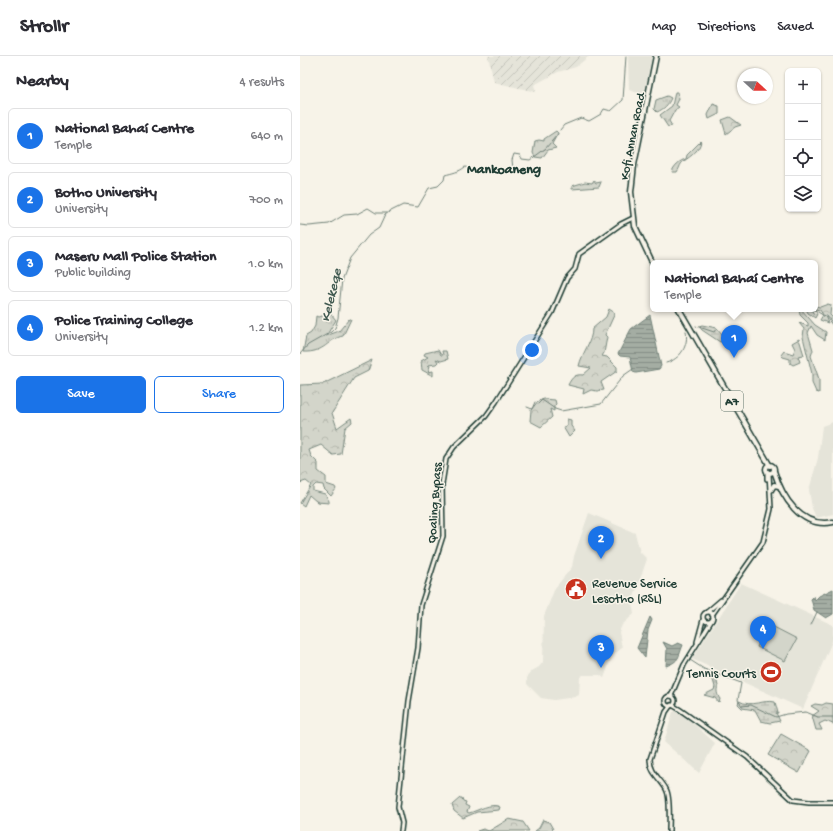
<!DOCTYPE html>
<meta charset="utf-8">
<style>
:root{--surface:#fff;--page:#f7f7f7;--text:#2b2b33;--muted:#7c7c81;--line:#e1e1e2;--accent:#1a73e8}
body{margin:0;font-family:"Gochi Hand",sans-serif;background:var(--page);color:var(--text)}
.controls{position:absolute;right:12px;top:12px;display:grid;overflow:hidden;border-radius:6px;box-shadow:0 1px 3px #0004}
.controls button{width:36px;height:36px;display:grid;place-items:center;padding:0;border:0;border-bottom:1px solid var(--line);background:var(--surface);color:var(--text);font:20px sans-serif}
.compass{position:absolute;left:437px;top:12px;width:36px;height:36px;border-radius:50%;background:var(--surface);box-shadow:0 1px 3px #0004;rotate:111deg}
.you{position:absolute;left:232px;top:294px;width:14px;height:14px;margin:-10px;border:3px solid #fff;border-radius:50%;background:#1a73e8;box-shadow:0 0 0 6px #1a73e833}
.badge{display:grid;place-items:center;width:26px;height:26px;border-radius:50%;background:var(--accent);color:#fff;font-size:13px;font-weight:700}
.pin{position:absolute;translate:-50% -33px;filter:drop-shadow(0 1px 2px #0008)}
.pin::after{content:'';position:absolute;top:21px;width:14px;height:12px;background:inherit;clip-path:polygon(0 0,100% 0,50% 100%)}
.popup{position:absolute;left:350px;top:204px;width:168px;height:52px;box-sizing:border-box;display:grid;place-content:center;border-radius:6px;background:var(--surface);filter:drop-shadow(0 1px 3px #0005);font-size:13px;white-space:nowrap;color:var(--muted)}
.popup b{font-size:15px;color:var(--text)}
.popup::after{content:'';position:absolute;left:50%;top:100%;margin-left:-8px;border:8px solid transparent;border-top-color:var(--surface)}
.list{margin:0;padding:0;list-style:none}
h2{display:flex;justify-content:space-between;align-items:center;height:52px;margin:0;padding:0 16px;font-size:17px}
h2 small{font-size:13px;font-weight:400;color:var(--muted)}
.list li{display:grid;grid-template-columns:26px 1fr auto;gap:12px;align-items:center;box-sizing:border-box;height:56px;margin:0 8px 8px;padding:0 8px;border:1px solid var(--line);border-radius:6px}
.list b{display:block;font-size:15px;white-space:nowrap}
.list p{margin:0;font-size:13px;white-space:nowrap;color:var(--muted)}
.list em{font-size:13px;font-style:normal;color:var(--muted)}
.actions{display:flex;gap:8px;padding:12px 16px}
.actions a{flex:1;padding:9px 0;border:1px solid var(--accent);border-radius:6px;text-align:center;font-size:14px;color:var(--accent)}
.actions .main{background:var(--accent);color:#fff}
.icon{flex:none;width:22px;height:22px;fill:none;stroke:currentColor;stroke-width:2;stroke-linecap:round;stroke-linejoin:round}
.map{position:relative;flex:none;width:533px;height:775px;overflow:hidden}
header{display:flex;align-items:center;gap:24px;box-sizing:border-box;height:56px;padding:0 20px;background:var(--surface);border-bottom:1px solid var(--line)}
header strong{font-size:19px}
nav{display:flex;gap:22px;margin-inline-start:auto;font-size:14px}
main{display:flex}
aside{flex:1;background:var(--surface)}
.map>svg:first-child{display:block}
.built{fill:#e5e4d9}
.industrial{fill:url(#industrial-furrows)}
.grass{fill:url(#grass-tufts);stroke:#79897f}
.forest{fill:url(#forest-crowns);stroke:#79897f}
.wetland{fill:url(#wetland-marsh);stroke:#79897f}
.garden{fill:#d3d5ca;stroke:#79897f}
.water{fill:url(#water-rules);stroke:#6f8077}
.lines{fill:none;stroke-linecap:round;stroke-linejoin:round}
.stream{stroke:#6f8077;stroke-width:1}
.secondary-casing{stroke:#1f3d34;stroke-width:6}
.primary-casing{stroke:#1f3d34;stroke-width:7}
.secondary{stroke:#f7f3e8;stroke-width:3}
.primary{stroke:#f7f3e8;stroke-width:4}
.labels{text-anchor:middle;stroke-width:3;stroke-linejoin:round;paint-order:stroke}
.shield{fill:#f7f3e8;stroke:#60746a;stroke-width:1}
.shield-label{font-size:12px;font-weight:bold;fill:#1f3d34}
.street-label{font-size:13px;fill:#1f3d34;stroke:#f7f3e8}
.poi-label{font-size:13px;fill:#1f3d34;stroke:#f7f3e8;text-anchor:start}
.neighbourhood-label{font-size:14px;font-weight:bold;fill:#1f3d34;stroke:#f7f3e8}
.water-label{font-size:14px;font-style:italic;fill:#405950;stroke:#f7f3e8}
</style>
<header>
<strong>Strollr</strong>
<nav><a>Map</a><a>Directions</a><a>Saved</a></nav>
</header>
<main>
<aside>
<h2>Nearby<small>4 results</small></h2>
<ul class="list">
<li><span class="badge">1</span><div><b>National Bahaí Centre</b><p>Temple</p></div><em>640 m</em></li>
<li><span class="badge">2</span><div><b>Botho University</b><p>University</p></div><em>700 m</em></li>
<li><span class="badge">3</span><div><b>Maseru Mall Police Station</b><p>Public building</p></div><em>1.0 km</em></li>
<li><span class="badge">4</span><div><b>Police Training College</b><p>University</p></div><em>1.2 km</em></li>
</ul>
<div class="actions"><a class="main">Save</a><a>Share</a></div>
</aside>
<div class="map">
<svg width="533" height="775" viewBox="0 0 533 775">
<defs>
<pattern id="industrial-furrows" width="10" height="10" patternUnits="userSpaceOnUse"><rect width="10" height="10" fill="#e5e4d9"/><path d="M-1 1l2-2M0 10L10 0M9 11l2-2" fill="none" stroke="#c4c4bb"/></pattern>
<pattern id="grass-tufts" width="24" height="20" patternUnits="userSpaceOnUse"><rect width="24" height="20" fill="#d3d5ca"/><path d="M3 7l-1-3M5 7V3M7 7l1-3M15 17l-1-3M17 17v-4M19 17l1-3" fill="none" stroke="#b5b8ae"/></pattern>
<pattern id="forest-crowns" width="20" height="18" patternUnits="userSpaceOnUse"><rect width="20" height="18" fill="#d3d5ca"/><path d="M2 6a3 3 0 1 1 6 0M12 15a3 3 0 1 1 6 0" fill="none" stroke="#b5b8ae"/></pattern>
<pattern id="wetland-marsh" width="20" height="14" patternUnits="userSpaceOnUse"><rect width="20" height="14" fill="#d3d5ca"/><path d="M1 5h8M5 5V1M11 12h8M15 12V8" fill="none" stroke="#b5b8ae"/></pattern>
<pattern id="water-rules" width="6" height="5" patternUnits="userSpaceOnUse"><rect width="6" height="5" fill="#a4ada3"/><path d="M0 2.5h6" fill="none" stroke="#858e86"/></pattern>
</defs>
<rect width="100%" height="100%" fill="#f7f3e8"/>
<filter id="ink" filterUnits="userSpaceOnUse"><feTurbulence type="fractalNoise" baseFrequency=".025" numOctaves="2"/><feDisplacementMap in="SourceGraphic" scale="8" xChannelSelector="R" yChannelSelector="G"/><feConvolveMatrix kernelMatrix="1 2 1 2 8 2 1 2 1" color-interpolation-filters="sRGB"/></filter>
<g filter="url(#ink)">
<g class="built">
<polygon points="328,0 352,0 344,39 329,34"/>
<polygon points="533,366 533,458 516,462 512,452 509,434 518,402 522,370"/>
<polygon points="289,457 335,477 340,496 347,503 332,547 334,558 322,569 319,576 322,592 312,600 304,622 300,619 283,619 280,621 279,639 275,641 254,644 241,642 227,628 227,622 230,616 239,611 243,606 244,560 255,532 272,511 274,500"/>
<polygon points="441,527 533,569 533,583 503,653 392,603"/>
<polygon points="378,654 415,687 399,717 364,686 373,656"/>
</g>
<polygon class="industrial" points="188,0 289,0 276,11 258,16 234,29 236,36 194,26"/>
<g class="grass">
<polygon points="375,36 378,36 379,43 376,49 379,51 375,54 369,65 372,70 368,71 360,59 372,50"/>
<path d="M 367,40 L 371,42 C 368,49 364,53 357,56 L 354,53 L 356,44 Z"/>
<polygon points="294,124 296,127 301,126 299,131 272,133 272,130 285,126 292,127"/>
<path d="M 31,258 L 36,264 L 26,280 L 39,275 L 49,263 L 51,263 L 43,280 C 27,283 26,297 3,296 L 6,280 L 11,277 L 15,270 L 16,260 L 18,261 Z"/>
<polygon points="138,294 141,299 143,299 142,295 146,295 148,303 141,305 136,303 138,306 136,308 128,309 130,310 128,316 133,315 133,320 122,314 121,305 128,301 124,299 125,297"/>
<polygon points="243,764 249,766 253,773 251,775 235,775 239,772"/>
</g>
<g class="forest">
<polygon points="413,48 419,50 419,58 409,63 408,59"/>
<polygon points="430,61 441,69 435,71 426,78 422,64"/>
<polygon points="256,75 258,77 252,88 256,92 248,94 242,102 235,101 233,97 235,85 239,84 244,85 244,83"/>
<path d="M 401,85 C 400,94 391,100 384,105 C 380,107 380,112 377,116 L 372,116 C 373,111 380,104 386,103 L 387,99 Z"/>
<polygon points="528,248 531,249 530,259 533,262 533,268 527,260 525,260 528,267 520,264 523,259 520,254 515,253 512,255 513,257 517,258 515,262 508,257 506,253 515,253 515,250 520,251"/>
<path d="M 309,253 L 315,257 L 305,279 L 307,281 L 304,297 L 302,300 L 307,301 L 317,311 L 317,315 L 301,326 L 304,334 L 297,335 L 291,334 L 283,338 L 284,333 L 268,329 C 272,321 275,318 283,319 L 291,312 L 279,310 C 282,297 292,286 292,273 L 306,261 Z"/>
<polygon points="499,253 501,253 515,269 526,276 525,284 517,279 511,270 508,277 513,294 511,300 519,323 519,337 516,336 512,327 512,318 503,281 504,273 499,267 508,270 508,267 500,259"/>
<polygon points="499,283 504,299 498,300 500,306 493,309 490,307 490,303 483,301 481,299 484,295 493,298 495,293 492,287"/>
<polygon points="72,304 68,315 54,322 32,357 37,372 51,362 52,366 45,372 41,398 33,399 21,389 9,394 11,400 18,407 18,415 26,421 26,428 35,431 36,433 31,440 24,433 23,429 16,428 13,431 13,435 25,438 29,445 29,447 17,446 9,439 4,450 0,447 11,429 6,425 0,427 0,329 23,328"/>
<polygon points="244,343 255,344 256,348 254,350 254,355 250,353 252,361 241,371 230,365 231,354 238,345"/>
<polygon points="267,363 271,364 271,370 275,375 269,381 263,371 267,370"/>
<polygon points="526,647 533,648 533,668 525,665 519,668 522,674 516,674 512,660 519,655 511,650 515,648 522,649"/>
<polygon points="481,678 511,695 499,717 468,699"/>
<path d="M 160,742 L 162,742 L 163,745 L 166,746 L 165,749 L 169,751 L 167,756 L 169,757 C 177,755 192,746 200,751 L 199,754 L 177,756 L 163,762 L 154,755 L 152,749 Z"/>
<polygon points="209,763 223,766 229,775 177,775 183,773 189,775"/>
</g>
<g class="wetland">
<polygon points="402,269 417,272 427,284 420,286 402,274 399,270"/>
<path d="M 410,619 L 416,622 L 418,630 C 416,634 417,639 420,643 L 419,647 L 415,642 L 404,639 L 414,634 L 415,631 L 413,624 L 407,622 Z"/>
<path d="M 439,645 C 451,652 464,643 475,646 L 478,657 L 476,657 L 480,665 L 470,667 L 461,665 L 455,654 L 442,652 L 438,648 Z"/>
</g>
<g class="garden">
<polygon points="468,568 497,583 485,605 457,591"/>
<polygon points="468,608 479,613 475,623 464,618"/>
</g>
<g class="water">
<polygon points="350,259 361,310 359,313 336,317 333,316 330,301 320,300 318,298 331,273"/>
<polygon points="533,533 533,558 526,562 514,554 511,543 514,540 515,544 519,540"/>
<polygon points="350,561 352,564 348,574 345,602 337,592"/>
<path d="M 363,586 L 372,590 L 378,587 L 383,589 C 378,601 380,605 366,610 L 367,593 Z"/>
</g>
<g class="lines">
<g class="stream">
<polyline points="260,74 264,69 281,62 289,65 301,58 304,53 311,55 323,44 326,0"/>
<polyline points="0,169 9,170 29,168 44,159 57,158 68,152 76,157 87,157"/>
<polyline points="513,253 526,261 533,270"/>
<polyline points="396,270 414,276 416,273"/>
<path d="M 0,298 L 8,289 L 31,276 L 35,272 L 38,262 L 42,223 L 50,202 L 69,179 L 79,172 L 85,159 L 89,156 L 103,149 L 118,151 L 129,132 L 138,130 L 144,124 L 145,119 C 152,117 159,116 165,111 L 180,115 L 191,113 L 200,116 L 211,115 L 213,113 L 212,104 L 214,98 L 220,99 L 222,103 L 230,104 L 245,93 L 258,78"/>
<path d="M 366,307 C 381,303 389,289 386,275"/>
<polyline points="238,348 242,344 255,353 261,355 301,348 323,320 333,313"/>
<polyline points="227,351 232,353 235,346"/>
<polyline points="511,569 517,556"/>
<polyline points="390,604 404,613 441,627 438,644 442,650 451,649 476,661 486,658 506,656 518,661 533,661"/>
</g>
<g class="secondary-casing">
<g id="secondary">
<polyline points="467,415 467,423"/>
<polyline points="407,556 421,544"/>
<circle cx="408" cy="561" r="5"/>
<polyline points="412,559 463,486 471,453 469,417"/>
<polyline points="397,586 403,564"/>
<polyline points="371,640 384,609 412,564"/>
<circle cx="370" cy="645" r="5"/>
<polyline points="372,649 379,653 447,701 493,744 509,746 533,746"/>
<polyline points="101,775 102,767 98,751 109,645 118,592 121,549 143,480 142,428 146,403 154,391 186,360 196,346 252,257 267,222 275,213 279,198 321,168 333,162"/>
<path d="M 369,775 C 369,765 371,741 366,733 C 360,722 350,717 350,703 L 366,656 L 371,649"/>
</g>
</g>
<g class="primary-casing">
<g id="primary">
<polyline points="353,208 335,170 331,136 334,109 356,0"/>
<polyline points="379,253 470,410"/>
<circle cx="470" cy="413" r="4"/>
<path d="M 474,415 C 482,441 501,473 533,466"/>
<polyline points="471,434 474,429 479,430"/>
</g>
</g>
<use href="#secondary" class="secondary"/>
<use href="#primary" class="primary"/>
</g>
</g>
<defs>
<g id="civic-disc" transform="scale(1.15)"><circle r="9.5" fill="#c8321e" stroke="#f7f3e8"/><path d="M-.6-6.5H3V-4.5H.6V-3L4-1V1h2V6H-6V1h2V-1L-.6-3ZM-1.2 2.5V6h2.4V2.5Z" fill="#fff"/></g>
<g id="stadium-disc" transform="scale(1.15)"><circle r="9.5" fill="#c8321e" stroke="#f7f3e8"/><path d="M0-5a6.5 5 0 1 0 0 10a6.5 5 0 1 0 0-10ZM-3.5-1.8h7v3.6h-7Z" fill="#fff"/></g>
</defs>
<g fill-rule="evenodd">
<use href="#civic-disc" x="276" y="533"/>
<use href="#stadium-disc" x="471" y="616"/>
</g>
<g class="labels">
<rect class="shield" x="421" y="335" width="22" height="20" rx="3"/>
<g class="shield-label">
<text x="432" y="349">A7</text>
</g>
<g class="street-label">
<text transform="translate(331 80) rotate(-79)" y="5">Kofi Annan Road</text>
<text transform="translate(133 447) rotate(-86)" y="5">Qoaling Bypass</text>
</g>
<g class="poi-label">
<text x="292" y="531">Revenue Service<tspan x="292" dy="15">Lesotho (RSL)</tspan></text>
<text x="456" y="621" text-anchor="end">Tennis Courts</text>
</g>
<g class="neighbourhood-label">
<text x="204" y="117">Mankoaneng</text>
</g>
<g class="water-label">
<text transform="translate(30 239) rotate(-77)" y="5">Kelekeqe</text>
</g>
</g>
</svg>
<div class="controls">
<button>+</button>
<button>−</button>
<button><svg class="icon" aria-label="locate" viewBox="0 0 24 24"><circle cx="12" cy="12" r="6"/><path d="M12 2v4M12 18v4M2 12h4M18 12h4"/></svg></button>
<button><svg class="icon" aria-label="layers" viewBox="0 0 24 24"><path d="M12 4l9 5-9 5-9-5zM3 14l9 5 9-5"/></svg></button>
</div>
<svg class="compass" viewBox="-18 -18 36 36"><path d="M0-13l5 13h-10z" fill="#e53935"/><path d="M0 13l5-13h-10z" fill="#7c7c81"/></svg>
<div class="you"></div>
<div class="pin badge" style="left:434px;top:302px">1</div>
<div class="popup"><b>National Bahaí Centre</b>Temple</div>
<div class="pin badge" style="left:301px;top:503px">2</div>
<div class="pin badge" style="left:301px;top:612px">3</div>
<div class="pin badge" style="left:463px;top:593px">4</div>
</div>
</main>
